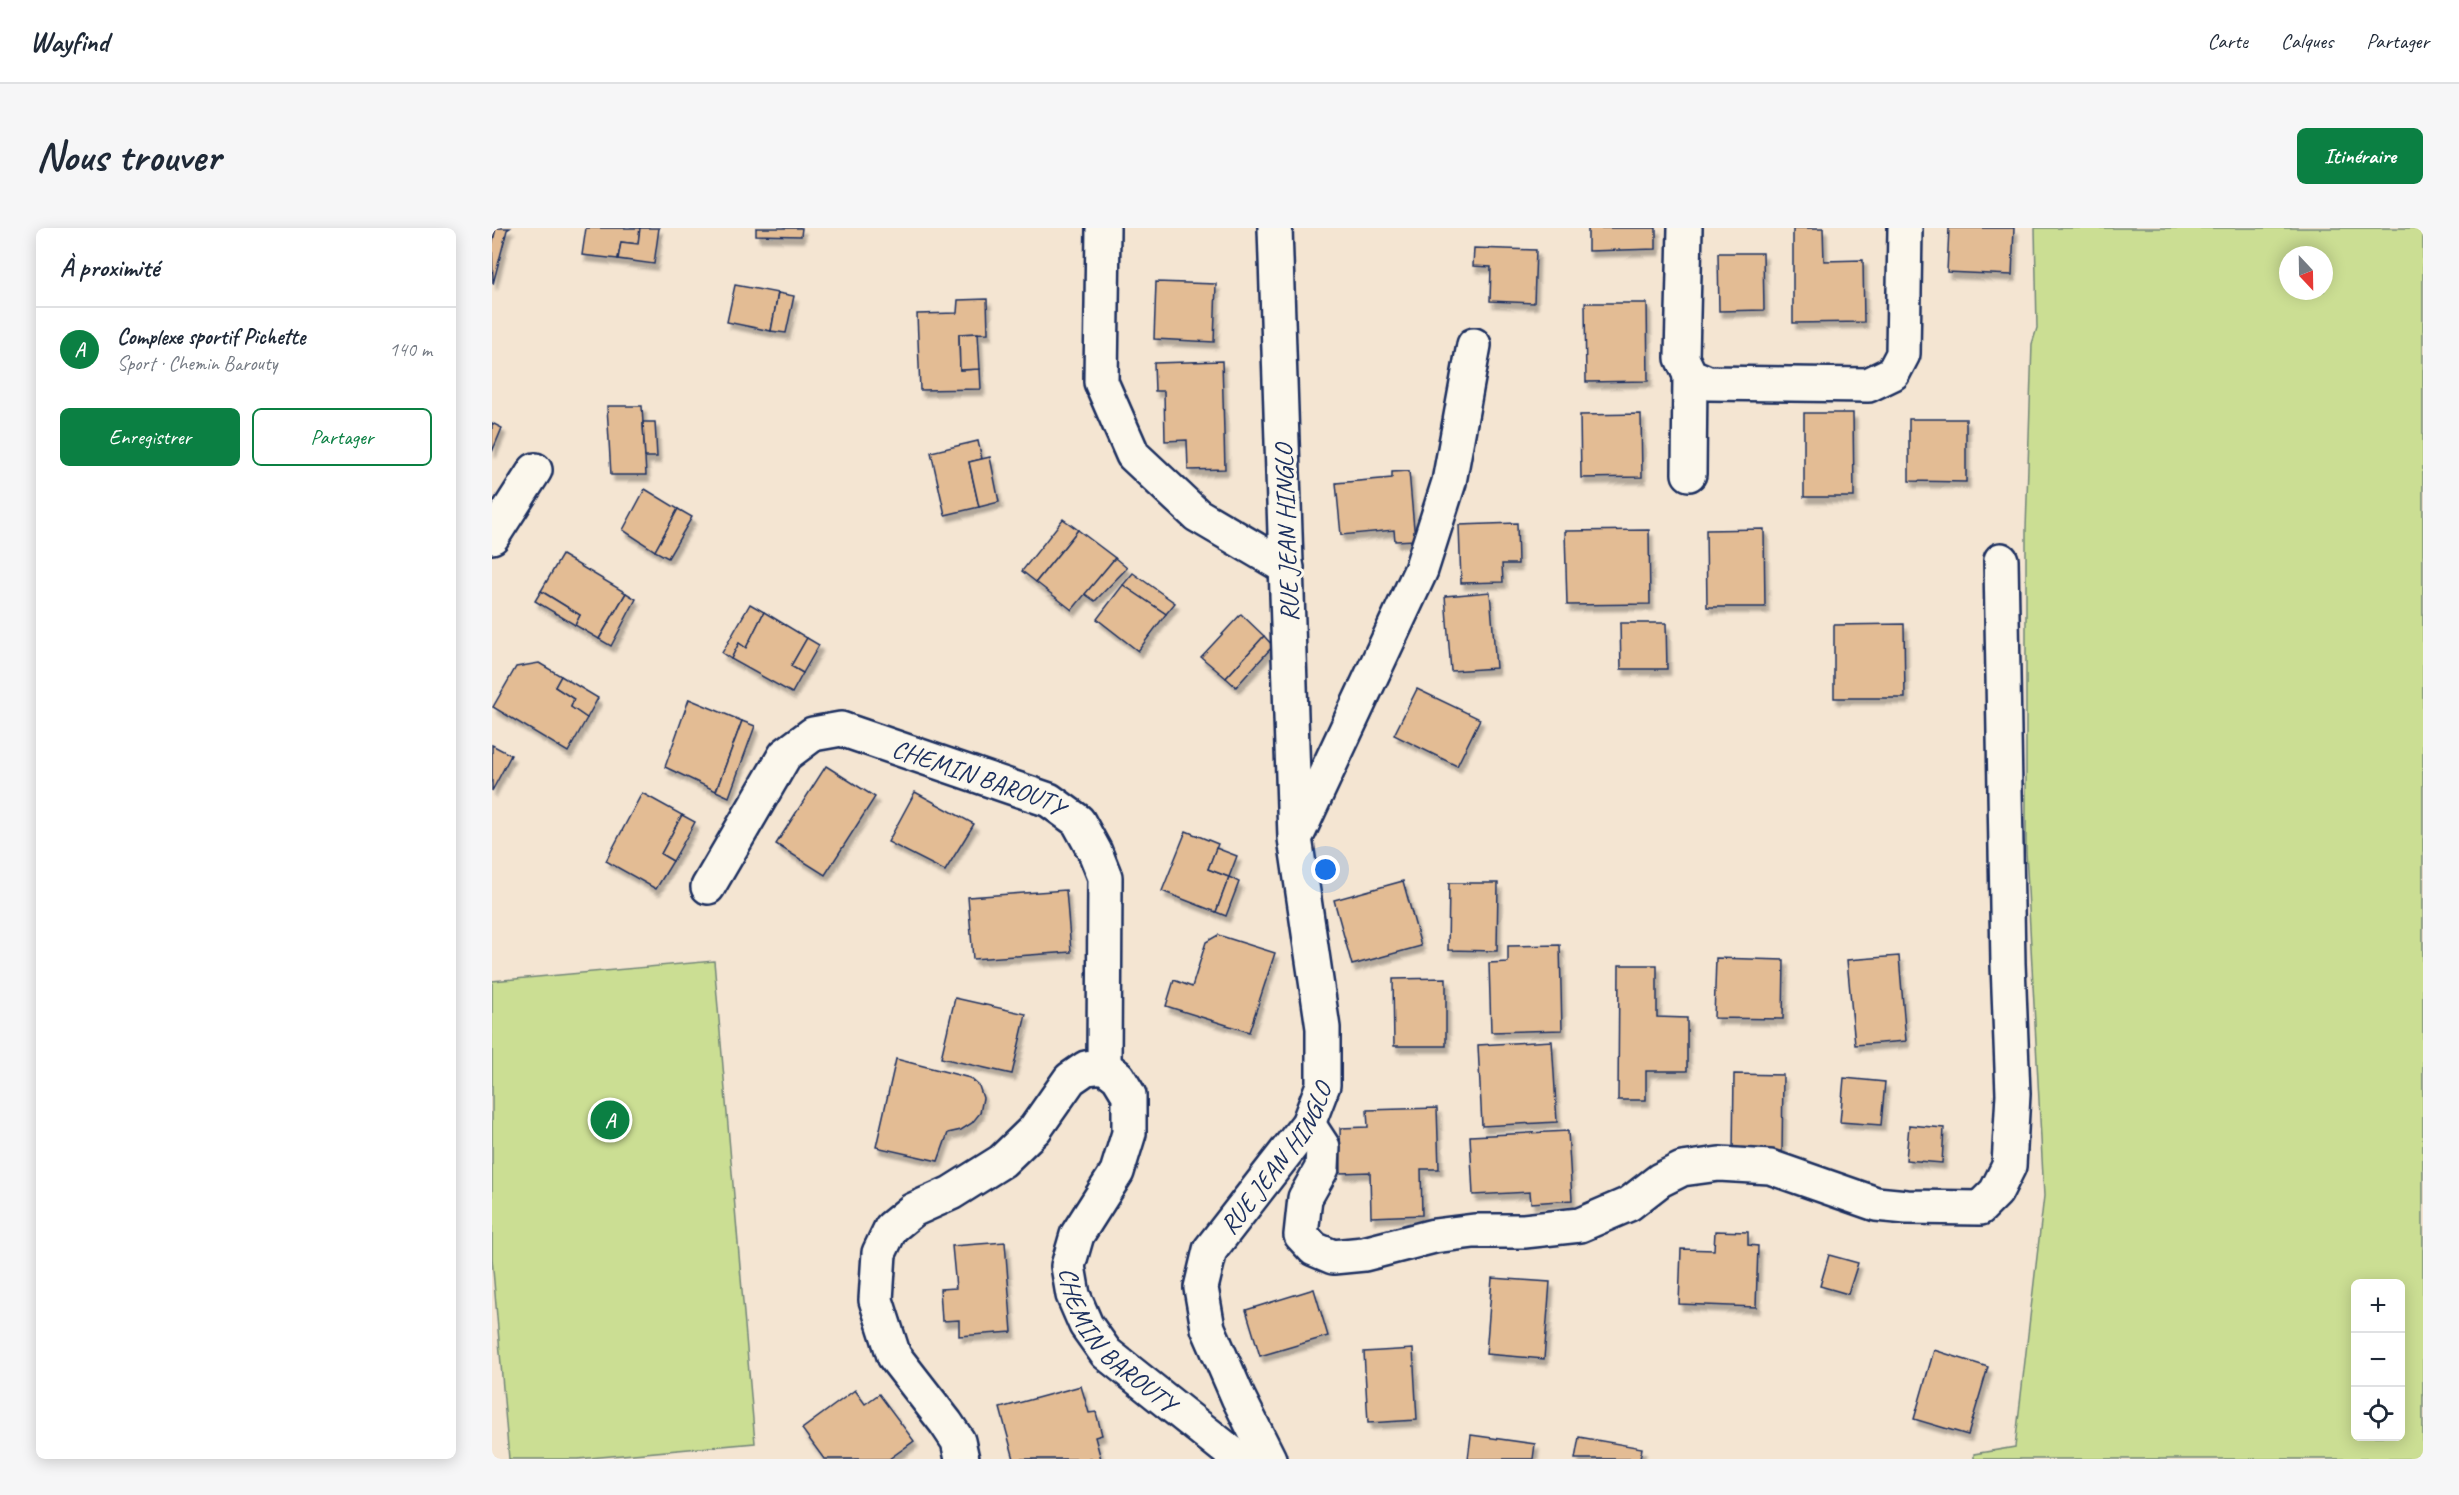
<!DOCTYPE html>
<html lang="fr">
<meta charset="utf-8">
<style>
:root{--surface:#fff;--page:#f6f6f7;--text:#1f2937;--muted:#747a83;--line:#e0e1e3;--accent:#0b8043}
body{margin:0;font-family:Caveat,sans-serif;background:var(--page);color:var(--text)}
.controls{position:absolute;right:18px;bottom:18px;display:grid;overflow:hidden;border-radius:9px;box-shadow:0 3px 15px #0003}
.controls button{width:54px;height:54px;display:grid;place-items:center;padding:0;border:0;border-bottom:2px solid var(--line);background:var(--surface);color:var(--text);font:30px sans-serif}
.compass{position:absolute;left:1787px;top:18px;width:54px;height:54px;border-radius:50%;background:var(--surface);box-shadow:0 3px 15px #0003;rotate:158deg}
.you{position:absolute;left:834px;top:642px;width:21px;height:21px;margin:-15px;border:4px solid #fff;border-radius:50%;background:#1a73e8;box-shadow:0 0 0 9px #1a73e833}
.badge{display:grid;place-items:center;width:39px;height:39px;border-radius:50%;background:var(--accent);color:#fff;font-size:20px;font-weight:700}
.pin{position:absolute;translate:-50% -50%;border:3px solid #fff;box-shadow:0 2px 6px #0006}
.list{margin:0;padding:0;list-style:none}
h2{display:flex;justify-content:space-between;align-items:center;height:78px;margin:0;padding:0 24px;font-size:26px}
h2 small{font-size:20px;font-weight:400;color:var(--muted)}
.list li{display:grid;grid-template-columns:39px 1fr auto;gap:18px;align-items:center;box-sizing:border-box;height:84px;padding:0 24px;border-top:2px solid var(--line)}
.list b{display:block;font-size:22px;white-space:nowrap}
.list p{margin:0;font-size:20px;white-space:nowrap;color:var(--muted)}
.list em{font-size:20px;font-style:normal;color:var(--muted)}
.actions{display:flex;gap:12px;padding:18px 24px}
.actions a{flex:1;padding:14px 0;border:2px solid var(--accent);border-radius:9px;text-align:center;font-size:21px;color:var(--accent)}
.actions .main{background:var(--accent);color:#fff}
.icon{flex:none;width:33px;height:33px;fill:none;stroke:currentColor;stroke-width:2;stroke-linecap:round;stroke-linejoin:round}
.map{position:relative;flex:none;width:1931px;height:1231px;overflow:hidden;border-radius:9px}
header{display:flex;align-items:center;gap:36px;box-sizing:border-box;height:84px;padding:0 30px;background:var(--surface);border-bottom:2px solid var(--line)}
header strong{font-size:28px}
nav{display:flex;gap:33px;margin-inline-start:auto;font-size:21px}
.intro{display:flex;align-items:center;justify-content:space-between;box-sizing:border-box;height:144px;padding:0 36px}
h1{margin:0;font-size:42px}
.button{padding:15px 27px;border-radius:9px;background:var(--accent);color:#fff;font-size:21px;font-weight:700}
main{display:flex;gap:36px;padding:0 36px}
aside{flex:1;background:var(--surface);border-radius:9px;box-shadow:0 3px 15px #0003}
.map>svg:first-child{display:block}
.green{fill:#cbde93;stroke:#738678;stroke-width:1.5;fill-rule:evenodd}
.building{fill:#e3bc94;stroke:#1b2f5e;stroke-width:1.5;filter:url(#shadow)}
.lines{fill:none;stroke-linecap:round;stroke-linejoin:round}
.minor-casing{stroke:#1b2f5e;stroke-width:38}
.minor{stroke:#fbf7ec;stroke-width:33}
.labels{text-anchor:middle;stroke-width:6;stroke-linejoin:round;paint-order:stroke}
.street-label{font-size:26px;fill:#1b2f5e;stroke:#fbf7ec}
</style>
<header>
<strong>Wayfind</strong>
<nav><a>Carte</a><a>Calques</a><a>Partager</a></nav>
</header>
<div class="intro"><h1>Nous trouver</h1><a class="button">Itinéraire</a></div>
<main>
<aside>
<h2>À proximité<small></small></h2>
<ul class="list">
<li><span class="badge">A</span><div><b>Complexe sportif Pichette</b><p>Sport · Chemin Barouty</p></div><em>140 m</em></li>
</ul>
<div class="actions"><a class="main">Enregistrer</a><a>Partager</a></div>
</aside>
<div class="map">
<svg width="1931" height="1231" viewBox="0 0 1931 1231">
<defs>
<filter id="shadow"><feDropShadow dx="3.5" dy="6" stdDeviation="1.5" flood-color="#0004"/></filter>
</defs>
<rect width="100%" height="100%" fill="#f4e5d2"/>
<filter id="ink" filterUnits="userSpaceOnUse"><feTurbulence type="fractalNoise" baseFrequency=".0167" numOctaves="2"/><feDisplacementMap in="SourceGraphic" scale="12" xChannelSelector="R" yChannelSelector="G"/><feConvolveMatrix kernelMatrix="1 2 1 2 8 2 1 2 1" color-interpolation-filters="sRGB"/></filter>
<g filter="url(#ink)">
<g class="green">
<path d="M 1543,0 L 1931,0 L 1931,1231 L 1482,1231 L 1482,1226 L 1523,1219 L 1552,968 L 1534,623 L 1534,301 L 1540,116 L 1545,100 ZM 1796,27 L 1832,27 L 1832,63 L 1796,63 ZM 1864,1056 L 1908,1056 L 1908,1208 L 1864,1208 Z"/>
<polygon points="222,733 263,1215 86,1231 17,1231 0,1030 0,753"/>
</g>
<g class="building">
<polygon points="0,0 4,0 0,17"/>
<polygon points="4,0 18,0 15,2 1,56 0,17"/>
<polygon points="94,0 148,0 146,16 129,14 126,31 90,27"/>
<polygon points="148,0 167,0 162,36 126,31 129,14 146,16"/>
<polygon points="264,0 310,0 309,8 264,7"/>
<polygon points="1096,0 1164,0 1164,21 1096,23"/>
<polygon points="1301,0 1331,0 1332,33 1371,32 1372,94 1301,95"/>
<polygon points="1457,0 1522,0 1520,47 1455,44"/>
<polygon points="982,20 1044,22 1042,75 998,73 999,39 981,38"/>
<polygon points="1226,25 1271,25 1272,82 1227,83"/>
<polygon points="664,54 724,56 722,114 662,111"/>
<polygon points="243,57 286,65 279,103 235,94"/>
<polygon points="286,65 302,68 294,105 279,103"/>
<polygon points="495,71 496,105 467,106 468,142 488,141 489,161 428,162 425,86 465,85 466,72"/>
<polygon points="1093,75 1155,75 1156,153 1094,154"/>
<polygon points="486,105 488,141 468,142 467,106"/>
<polygon points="730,133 733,241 696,242 695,212 673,213 672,163 663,163 662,135"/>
<polygon points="115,178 150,178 154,247 119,247"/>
<polygon points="1312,185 1361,185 1362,269 1312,269"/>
<polygon points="1149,186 1150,249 1089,250 1088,187"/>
<polygon points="1417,191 1474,191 1474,254 1417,253"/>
<polygon points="151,194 163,194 165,229 153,229"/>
<polygon points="0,195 10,200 0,224"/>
<polygon points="486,213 490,231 477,234 487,279 453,287 439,224"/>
<polygon points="498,229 507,274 487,279 477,234"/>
<polygon points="917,243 923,312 903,313 902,302 849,307 844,255 900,250 900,244"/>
<polygon points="153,261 186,281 163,323 131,302"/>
<polygon points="186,281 200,289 176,330 163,323"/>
<polygon points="571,291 586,302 544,354 530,343"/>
<polygon points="1025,295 1026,336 1010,336 1011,354 969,355 967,297"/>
<polygon points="1272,301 1273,379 1215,379 1214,302"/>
<polygon points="586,302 623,330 580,382 544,354"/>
<polygon points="1157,302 1158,376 1075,377 1073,303"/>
<polygon points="70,327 134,365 107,411 83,397 88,387 49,363"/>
<polygon points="623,330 635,340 603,373 593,366"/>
<polygon points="641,345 683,375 674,386 631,357"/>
<polygon points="631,357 674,386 646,423 605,391"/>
<polygon points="49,363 88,387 83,397 43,373"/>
<polygon points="998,364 1004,440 959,443 953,368"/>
<polygon points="134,365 144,371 119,418 107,411"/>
<polygon points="258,376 272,384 254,420 247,415 239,431 230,425"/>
<polygon points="272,384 315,410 299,438 311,445 300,465 239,431 247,415 254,420"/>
<polygon points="749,386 772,408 734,450 709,429"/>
<polygon points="1128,395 1174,395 1175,441 1129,441"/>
<polygon points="1412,396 1413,470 1342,470 1342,397"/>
<polygon points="772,408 781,418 744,459 734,450"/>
<polygon points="315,410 327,417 311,445 299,438"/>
<polygon points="47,435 69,448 63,459 82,471 79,479 95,490 76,524 1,479 24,439"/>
<polygon points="69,448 106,470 95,490 79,479 82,471 63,459"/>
<polygon points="925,461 988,491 965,538 902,507"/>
<polygon points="197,471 250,493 224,563 173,539"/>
<polygon points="250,493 263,498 237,569 224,563"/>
<polygon points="0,517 19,527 0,563"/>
<polygon points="334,538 383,569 333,647 284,616"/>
<polygon points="423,564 482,596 453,643 396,614"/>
<polygon points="150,565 190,587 169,626 181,633 164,661 114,633"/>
<polygon points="190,587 203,594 181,633 169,626"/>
<polygon points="694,603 726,616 716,641 737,649 724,684 670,663"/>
<polygon points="724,620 745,628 737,649 716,641"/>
<polygon points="737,649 747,654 734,688 724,684"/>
<polygon points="911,653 929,718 860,737 842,672"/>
<polygon points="957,655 1006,655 1005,723 956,722"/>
<polygon points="574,662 579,724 481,731 476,669"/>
<polygon points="726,707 783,725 757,804 674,778 682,752 700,759 714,714"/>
<polygon points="1068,717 1070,802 999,804 997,735 1016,734 1016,718"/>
<polygon points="1407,728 1414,813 1363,817 1355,732"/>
<polygon points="1224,730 1292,732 1291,791 1222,790"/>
<polygon points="1127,737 1165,737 1165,789 1195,790 1195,843 1154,843 1154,872 1126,872"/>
<polygon points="954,750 954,818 902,818 901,751"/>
<polygon points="463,770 534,786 520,846 449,830"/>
<polygon points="1060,813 1065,894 990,898 986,817"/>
<polygon points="404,831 478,850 487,858 491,870 488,885 480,895 469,902 456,905 446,933 384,919"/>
<polygon points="1242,846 1291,847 1290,925 1241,925"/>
<polygon points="1352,850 1393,854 1389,897 1348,894"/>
<polygon points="945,880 947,941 929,941 930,987 879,989 878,944 849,945 848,900 876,899 875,882"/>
<polygon points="1417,897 1452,900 1450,935 1414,932"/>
<polygon points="1076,903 1080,972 1039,975 1038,964 981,967 978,908"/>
<polygon points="1223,1003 1256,1004 1256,1017 1266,1018 1264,1079 1187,1076 1189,1021 1222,1022"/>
<polygon points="513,1014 520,1104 467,1108 467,1092 450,1093 448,1061 464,1060 460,1018"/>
<polygon points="1337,1027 1366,1035 1356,1066 1328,1058"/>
<polygon points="1000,1050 1058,1054 1052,1131 994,1126"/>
<polygon points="822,1061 836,1108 768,1128 754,1082"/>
<polygon points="921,1121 925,1192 876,1195 872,1124"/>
<polygon points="1442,1122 1496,1139 1476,1207 1422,1191"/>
<polygon points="589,1158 597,1185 604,1184 610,1207 603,1209 609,1231 522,1231 508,1180"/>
<polygon points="363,1162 373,1176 387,1166 422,1213 397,1231 332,1231 310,1201"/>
<polygon points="979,1207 1043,1216 1041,1231 976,1231"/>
<polygon points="1087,1209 1150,1220 1148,1231 1083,1231"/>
</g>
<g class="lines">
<g class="minor-casing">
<g id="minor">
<polyline points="611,0 609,154 641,227 705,287 795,340"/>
<polyline points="1193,0 1190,130 1198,147 1216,155 1376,157 1401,145 1411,126 1413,0"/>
<polyline points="1197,246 1198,147"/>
<polyline points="0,309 43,242"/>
<polyline points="807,603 929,342 957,254 982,117"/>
<path id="s1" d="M 216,659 L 293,527 L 321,506 L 349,501 L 557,572 L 586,593 L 603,624 L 613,649 L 612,838"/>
<polyline points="816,896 831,919 830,940 813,970 809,1007 822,1021 841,1029 872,1026 942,1008 982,1003 1032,1003 1088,997 1137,976 1168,952 1190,941 1227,936 1278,939 1384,976 1415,979 1488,980 1504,964 1517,938 1521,866 1516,736 1509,332"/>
<path id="s2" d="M 470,1231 L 466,1213 L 454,1195 L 402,1128 L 384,1072 L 387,1025 L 399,1000 L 421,982 L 459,965 L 510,933 L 543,901 L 578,851 L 594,840 L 612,838 L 626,849 L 637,867 L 637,905 L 625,944 L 585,1007 L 576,1038 L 581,1067 L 594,1097 L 614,1125 L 747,1231"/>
<path id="s3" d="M 777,1231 L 746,1169 L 716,1100 L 709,1060 L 718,1022 L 816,896 L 831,857 L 831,800 L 803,610 L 783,0"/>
</g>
</g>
<use href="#minor" class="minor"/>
</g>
</g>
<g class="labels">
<g class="street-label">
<text transform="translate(794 305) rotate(-92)" y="9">RUE JEAN HINGLO</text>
<text dy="9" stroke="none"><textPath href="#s1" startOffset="362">CHEMIN BAROUTY</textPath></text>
<text dy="9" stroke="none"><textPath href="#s3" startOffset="338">RUE JEAN HINGLO</textPath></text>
<text dy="9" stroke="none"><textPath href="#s2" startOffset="850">CHEMIN BAROUTY</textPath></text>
</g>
</g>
</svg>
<div class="controls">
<button>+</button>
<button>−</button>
<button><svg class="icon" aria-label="locate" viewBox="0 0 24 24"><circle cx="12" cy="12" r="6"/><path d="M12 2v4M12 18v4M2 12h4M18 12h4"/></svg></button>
</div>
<svg class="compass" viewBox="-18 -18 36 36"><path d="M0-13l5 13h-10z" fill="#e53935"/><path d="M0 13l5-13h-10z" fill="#747a83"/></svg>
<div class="you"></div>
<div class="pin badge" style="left:118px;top:892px">A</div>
</div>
</main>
